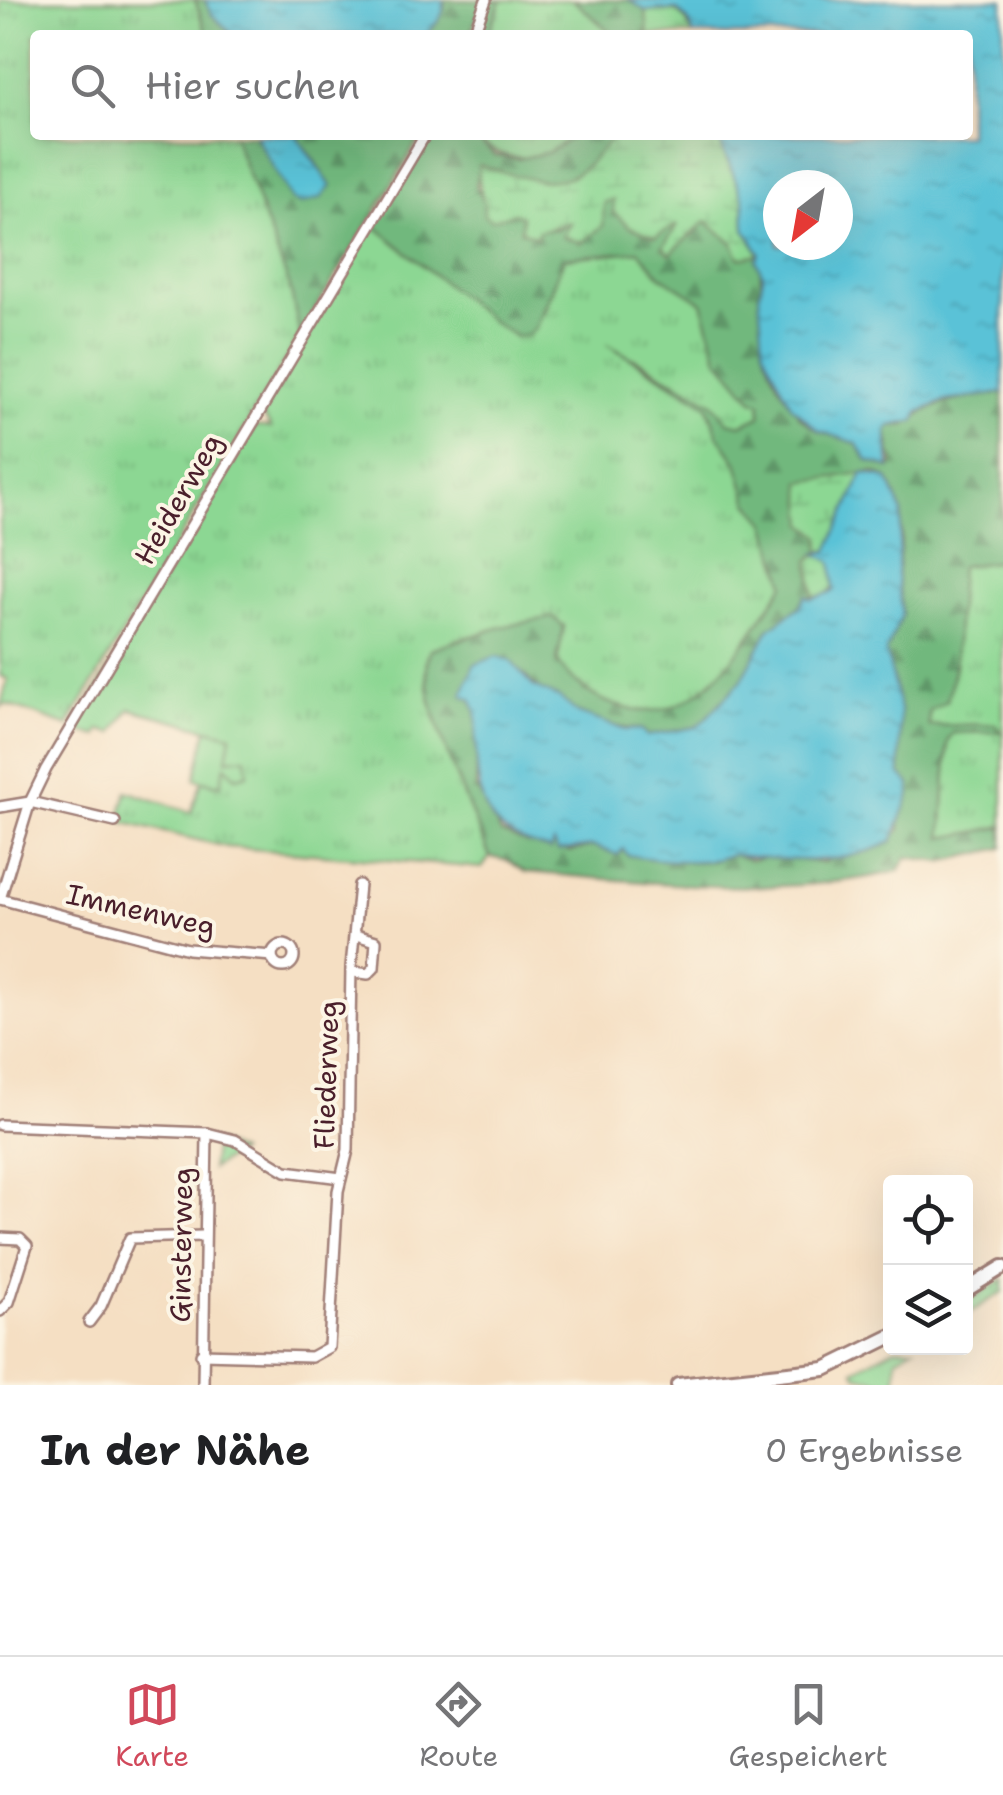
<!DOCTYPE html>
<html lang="de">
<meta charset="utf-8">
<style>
:root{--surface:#fff;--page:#f6f6f6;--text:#202124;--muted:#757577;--line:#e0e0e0;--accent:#d1495b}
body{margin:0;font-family:"Shantell Sans",sans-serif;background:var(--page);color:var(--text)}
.controls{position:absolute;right:30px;bottom:30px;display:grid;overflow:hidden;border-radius:10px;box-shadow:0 10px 40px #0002}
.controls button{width:90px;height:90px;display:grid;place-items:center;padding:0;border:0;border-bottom:2px solid var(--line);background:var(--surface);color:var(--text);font:50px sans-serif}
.compass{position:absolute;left:763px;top:170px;width:90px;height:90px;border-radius:50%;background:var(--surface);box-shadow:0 10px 40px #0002;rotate:211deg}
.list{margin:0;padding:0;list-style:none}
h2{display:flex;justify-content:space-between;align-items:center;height:130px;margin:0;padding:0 40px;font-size:42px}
h2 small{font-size:32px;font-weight:400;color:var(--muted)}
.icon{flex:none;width:55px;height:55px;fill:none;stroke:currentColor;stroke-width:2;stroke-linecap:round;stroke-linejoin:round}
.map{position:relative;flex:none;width:1003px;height:1385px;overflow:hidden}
.search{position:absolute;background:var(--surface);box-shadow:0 10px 40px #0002;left:30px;right:30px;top:30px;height:110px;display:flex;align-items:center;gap:25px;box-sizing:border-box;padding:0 35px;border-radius:10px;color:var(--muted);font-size:38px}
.sheet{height:270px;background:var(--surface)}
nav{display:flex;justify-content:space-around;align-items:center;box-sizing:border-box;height:140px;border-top:2px solid var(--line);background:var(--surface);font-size:28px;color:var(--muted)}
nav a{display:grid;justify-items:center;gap:5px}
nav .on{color:var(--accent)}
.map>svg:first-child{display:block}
.grass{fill:url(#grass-tufts);stroke:#6b7b5f;stroke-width:2.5}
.forest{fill:url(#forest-firs);stroke:#5e6c54;stroke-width:2.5;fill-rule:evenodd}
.wetland{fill:url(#wetland-marsh);stroke:#6b7b5f;stroke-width:2.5}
.pitch{fill:#8cd793;stroke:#6b7b5f;stroke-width:2.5}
.water{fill:url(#water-ripples);stroke:#527081;stroke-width:2.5;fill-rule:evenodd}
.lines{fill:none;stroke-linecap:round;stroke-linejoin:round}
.street-casing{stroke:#a07f77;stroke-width:14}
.secondary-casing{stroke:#a07f77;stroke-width:18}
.street{stroke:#fff;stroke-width:9}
.secondary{stroke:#fff;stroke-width:12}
.labels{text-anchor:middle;stroke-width:8;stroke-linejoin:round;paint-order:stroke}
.street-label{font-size:28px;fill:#4a1f2b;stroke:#fcf5e5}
</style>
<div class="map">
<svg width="1003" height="1385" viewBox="0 0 1003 1385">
<defs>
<pattern id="grass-tufts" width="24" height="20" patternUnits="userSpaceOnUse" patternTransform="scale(2.5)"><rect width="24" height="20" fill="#8cd793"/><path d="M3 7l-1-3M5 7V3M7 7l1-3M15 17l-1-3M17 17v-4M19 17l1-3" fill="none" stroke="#7ab87f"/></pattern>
<pattern id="forest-firs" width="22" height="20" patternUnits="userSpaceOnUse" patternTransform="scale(2.5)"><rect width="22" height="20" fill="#71b87d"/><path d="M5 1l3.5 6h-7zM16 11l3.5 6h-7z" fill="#5f9567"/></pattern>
<pattern id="wetland-marsh" width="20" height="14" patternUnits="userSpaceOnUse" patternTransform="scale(2.5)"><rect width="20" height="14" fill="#8cd793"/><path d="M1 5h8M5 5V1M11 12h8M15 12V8" fill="none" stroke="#7ab87f"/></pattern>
<pattern id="water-ripples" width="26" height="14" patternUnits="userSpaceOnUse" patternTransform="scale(2.5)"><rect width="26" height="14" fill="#5ac2d7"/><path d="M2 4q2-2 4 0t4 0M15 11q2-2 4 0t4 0" fill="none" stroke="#50a6b9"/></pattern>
</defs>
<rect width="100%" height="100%" fill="#fcf5e5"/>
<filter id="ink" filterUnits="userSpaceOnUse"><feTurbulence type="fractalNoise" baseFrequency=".01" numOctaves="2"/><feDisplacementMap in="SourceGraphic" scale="20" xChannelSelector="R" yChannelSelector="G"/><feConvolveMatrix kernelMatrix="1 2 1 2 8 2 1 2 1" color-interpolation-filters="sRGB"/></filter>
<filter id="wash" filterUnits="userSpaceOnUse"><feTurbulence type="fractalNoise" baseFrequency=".0048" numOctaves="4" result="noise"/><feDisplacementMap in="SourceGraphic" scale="40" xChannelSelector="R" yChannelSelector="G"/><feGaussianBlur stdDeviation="2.25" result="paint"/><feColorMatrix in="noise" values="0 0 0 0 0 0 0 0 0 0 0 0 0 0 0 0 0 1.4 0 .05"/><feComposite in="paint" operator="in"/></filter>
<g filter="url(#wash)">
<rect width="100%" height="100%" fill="#f5dfc3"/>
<g class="grass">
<polygon points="0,0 195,0 207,35 35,35 35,135 233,135 290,287 300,335 68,726 6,704 0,707 8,679 0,676"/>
<polygon points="501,0 573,0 614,35 488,35"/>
<path d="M 472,135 L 575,135 C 544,166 502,164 472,135 Z"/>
<path d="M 372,224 L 515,336 L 544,312 L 564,258 L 639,251 L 661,276 L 702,302 L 718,358 L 761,403 L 760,416 L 741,425 L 727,422 L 713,403 L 633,357 L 707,405 L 718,435 L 737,462 L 749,503 L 766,522 L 785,584 C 745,639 699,734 618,706 C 590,697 575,684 557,661 L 564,626 L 466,637 L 430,649 C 410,686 474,816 490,857 L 482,868 L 227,847 L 125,823 L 120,817 L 127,791 L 191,812 L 202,781 L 220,785 L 225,765 L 236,777 L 226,761 L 231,735 L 130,709 L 113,733 L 100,730 L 98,736 L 72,730 L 255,426 L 271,428 L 262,414 Z"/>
<polygon points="1003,561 1003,826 942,839 948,740 953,733 999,731 995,724 929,726 929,710 947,701 955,666 959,566"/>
<polygon points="215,1142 239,1152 211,1169"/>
<polygon points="1003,1279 1003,1292 966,1315 966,1302"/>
<polygon points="894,1348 914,1348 897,1358 896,1384 857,1376 854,1370"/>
</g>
<g class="forest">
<polygon points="195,0 205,0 211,14 233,35 207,35"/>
<polygon points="443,0 484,0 470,35 425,35 445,7"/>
<polygon points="488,0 501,0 488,35 475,35"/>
<polygon points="573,0 629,0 646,11 648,35 614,35"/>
<polygon points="233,135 255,135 292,200 323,173 296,135 422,135 300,335 290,287"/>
<path d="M 427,135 L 472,135 L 495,155 L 518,159 L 549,152 L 575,135 L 616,135 C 604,146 594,160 581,170 C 553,193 510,173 480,165 L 476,185 L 484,202 L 523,216 L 521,231 L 557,229 L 603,201 L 614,200 L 613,212 L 630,227 L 679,224 L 663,247 L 693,235 L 705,221 L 733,243 L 760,254 L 763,349 L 778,384 L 800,417 L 819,431 L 856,443 L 868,461 L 890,468 L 893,464 L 887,431 L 891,426 L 906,425 C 933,399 968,399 1003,393 L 1003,561 L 960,566 L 955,666 L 947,701 L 929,711 L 929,726 L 995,724 L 1000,732 L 953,733 L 948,740 L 942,838 L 1003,827 L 1003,848 L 941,862 L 907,857 L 899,871 C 775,900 651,882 525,872 L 509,861 L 490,857 C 474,816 410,686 431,649 L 501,627 L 553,617 L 564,626 L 557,661 C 574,684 591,697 618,706 C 699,734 745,639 785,584 L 766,522 L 749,503 L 737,462 L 718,435 L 707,405 L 607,344 L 713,403 L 728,422 L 741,425 L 760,416 L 761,403 L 753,400 L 718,358 L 702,302 L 661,276 L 639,251 L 564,258 L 535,329 L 527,336 L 515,336 L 495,324 L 372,224 ZM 873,472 L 888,478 L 896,496 L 902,535 L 897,574 L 902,615 L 886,651 L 900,709 L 900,773 L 910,784 L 900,812 L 900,831 L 822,863 L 773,856 L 751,860 L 731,854 L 712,861 L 684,862 L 593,846 L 569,852 L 555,842 L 528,844 L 501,833 L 476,787 L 479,712 L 471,699 L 524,674 C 544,700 607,731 641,729 L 647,736 L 696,727 L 704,720 L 741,681 L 769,629 L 799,607 L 805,596 L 814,597 L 809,561 L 820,551 L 821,537 L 801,482 Z"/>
</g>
<g class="wetland">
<path d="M 661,8 C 682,10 685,18 693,35 L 648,35 L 646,11 Z"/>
<path d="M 616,135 L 717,135 L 744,200 L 745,229 L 760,254 L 739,258 L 733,243 L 706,221 L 670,254 L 663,247 L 678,224 L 655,237 L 630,227 L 613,212 L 614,200 L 604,202 L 603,226 L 581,243 L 563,236 L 570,223 L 539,231 L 537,237 L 521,231 L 522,216 L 514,213 L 492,220 L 484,215 C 485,195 476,185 479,165 C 510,173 553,193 581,170 C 594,160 604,146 616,135 Z"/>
<polygon points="863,473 832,544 828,551 820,551 821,537 805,524 801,482"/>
<polygon points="816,554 832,562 836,586 828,594 814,597 809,561"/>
</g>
<polygon class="pitch" points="207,729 231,735 227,759 246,757 248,774 236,777 225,766 220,785 195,779"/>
<g class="water">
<path d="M 205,0 L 443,0 C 447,16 434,26 425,35 L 233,35 L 211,14 Z"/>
<path d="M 629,0 L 1003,0 L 1003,393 L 945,401 L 919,412 L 915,421 L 891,426 L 887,431 L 890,468 L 868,461 L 856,443 L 819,431 L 792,407 L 763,349 L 759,296 L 763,276 L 756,260 L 760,253 L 745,229 L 744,200 L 717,135 L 968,135 L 968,35 L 693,35 L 689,22 L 677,10 L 646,11 ZM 778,185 L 838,185 L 838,245 L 778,245 Z"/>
<polygon points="255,135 296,135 331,186 321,198 301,204 292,200"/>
<path d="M 863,473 L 888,478 L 902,512 L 897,574 L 902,615 L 886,651 L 900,709 L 900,773 L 910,784 L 910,795 L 892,842 C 838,867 791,861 734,855 C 726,854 720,860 712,860 C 684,863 654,860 627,855 L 623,849 L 618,855 L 593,846 L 558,851 L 554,843 L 550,850 C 485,833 478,808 476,745 C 475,726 480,715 471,699 L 462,695 L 474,665 L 496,656 L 510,660 L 533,686 L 560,698 L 578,713 L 626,730 L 641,729 L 647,736 L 696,727 L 704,720 L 741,681 L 769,629 L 799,607 L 806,595 L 811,599 L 834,591 L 832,562 L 816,554 L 828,551 Z"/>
</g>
</g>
<g filter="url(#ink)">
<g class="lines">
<g class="street-casing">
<g id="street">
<polyline points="473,35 486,0"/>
<polyline points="0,807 30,802 115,822"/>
<polyline points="0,899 30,802 46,769 425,135"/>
<polyline points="0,899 188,949 272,956"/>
<circle cx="283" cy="956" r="11"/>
<polyline points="354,972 368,974 374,968 376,941 356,935"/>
<polyline points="0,1125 207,1133 235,1140 286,1171 341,1178"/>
<polyline points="0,1238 20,1239 27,1246 9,1302 0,1311"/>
<polyline points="89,1322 101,1306 130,1238 203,1236"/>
<polyline points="201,1354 311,1357 329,1347 338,1191 348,1150 351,967 359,885"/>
<polyline points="203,1385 207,1133"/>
</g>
</g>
<g class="secondary-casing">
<g id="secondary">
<polyline points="966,1290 1003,1267"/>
<polyline points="678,1385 825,1369 890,1337"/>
</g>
</g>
<use href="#street" class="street"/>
<use href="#secondary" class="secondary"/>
</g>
</g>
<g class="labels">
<g class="street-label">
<text transform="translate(178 499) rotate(-60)" y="10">Heiderweg</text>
<text transform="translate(141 910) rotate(13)" y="10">Immenweg</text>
<text transform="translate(326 1075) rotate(-88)" y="10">Fliederweg</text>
<text transform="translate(181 1245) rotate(-89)" y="10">Ginsterweg</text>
</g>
</g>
</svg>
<div class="controls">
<button><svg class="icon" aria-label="locate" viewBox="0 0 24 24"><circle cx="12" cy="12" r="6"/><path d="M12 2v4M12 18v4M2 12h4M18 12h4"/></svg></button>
<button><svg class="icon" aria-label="layers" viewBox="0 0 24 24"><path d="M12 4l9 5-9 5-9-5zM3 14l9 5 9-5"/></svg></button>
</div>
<svg class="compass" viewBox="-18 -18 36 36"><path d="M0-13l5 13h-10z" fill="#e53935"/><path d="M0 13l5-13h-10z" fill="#757577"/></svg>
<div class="search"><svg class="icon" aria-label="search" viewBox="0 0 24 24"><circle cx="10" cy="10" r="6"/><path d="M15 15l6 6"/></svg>Hier suchen</div>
</div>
<section class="sheet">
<h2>In der Nähe<small>0 Ergebnisse</small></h2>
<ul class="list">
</ul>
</section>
<nav>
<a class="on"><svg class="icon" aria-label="map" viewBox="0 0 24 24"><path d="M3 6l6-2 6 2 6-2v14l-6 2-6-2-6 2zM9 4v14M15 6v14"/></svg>Karte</a>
<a><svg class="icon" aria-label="directions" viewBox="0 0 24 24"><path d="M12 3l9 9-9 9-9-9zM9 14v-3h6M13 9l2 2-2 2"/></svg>Route</a>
<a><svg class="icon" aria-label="saved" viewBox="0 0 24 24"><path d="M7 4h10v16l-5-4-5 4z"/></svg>Gespeichert</a>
</nav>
